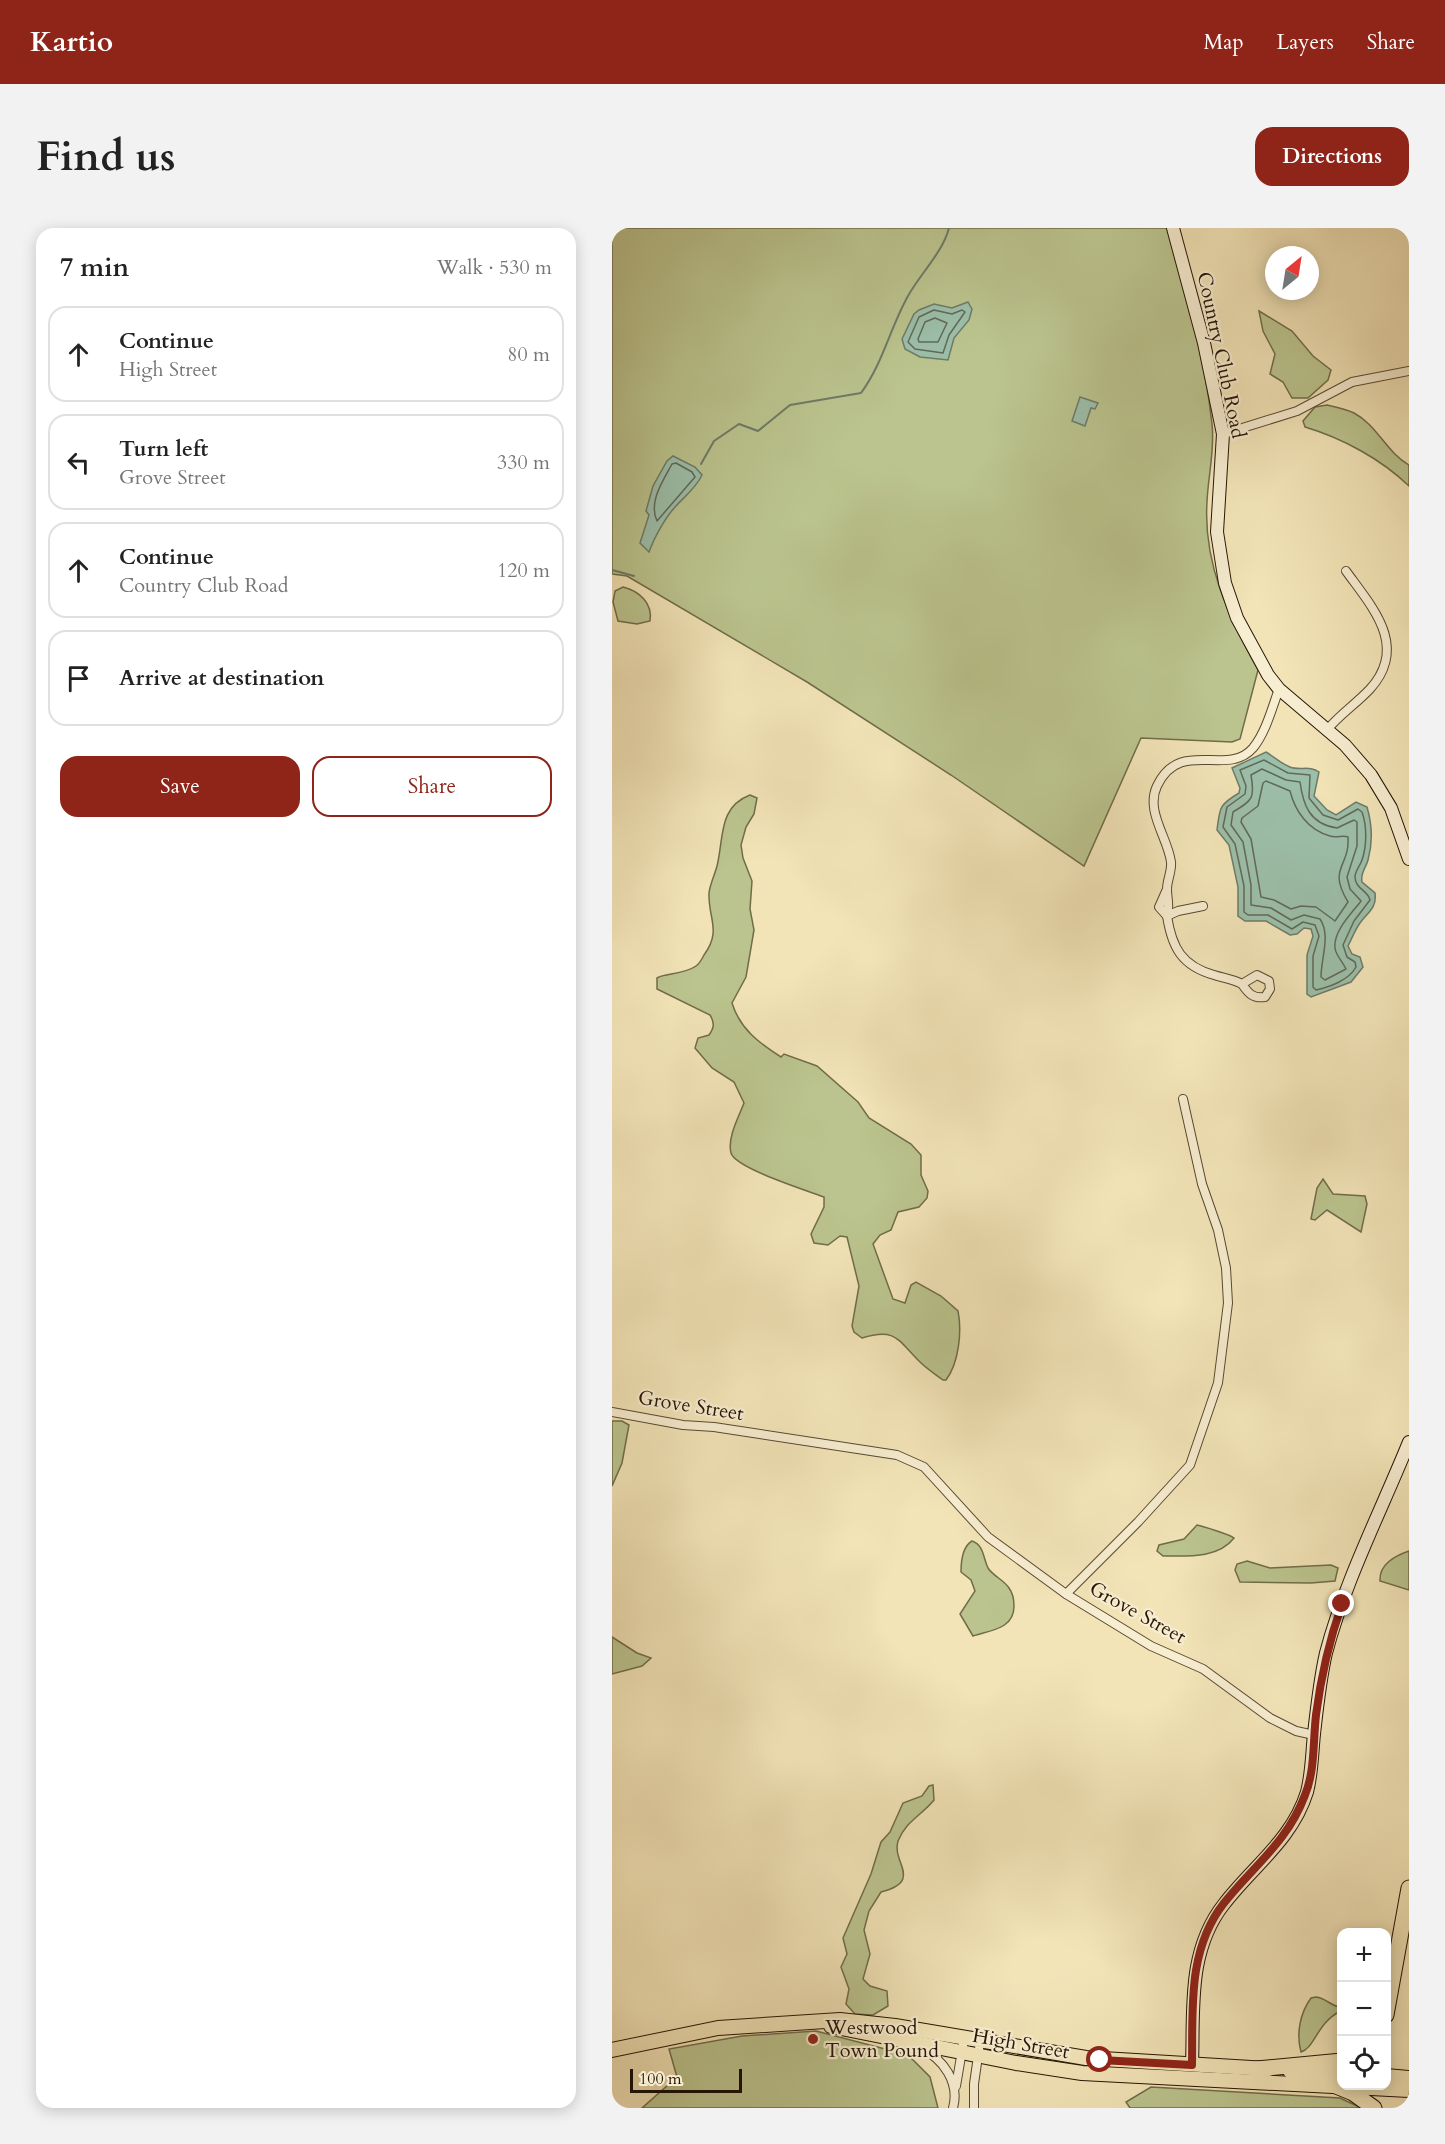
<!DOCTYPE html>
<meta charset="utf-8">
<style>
:root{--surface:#fff;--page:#f2f2f2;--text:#222;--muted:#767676;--line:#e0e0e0;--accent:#8f2418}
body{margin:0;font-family:Cardo,serif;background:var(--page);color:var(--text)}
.controls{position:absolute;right:18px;bottom:18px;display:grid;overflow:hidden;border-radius:12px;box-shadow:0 3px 15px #0003}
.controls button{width:54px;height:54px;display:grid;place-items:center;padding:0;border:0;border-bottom:2px solid var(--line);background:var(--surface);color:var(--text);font:30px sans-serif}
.compass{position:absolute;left:653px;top:18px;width:54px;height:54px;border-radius:50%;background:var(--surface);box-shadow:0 3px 15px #0003;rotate:30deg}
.scale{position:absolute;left:18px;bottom:15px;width:112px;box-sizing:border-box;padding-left:6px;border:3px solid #261405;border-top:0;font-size:16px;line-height:21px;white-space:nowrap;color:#261405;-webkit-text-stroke:4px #f7edd0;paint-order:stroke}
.stop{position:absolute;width:18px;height:18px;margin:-14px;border:4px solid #8f2418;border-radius:50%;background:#fff}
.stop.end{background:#8f2418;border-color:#fff;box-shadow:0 2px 6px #0008}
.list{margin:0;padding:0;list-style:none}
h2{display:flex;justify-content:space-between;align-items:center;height:78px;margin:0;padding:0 24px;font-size:26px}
h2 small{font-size:20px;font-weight:400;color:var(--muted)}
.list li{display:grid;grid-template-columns:39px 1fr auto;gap:18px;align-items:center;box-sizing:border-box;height:96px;margin:0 12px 12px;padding:0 12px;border:2px solid var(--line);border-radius:18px}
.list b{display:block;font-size:22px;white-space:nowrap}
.list p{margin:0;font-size:20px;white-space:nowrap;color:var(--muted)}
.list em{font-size:20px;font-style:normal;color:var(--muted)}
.actions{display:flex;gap:12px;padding:18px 24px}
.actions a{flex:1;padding:14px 0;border:2px solid var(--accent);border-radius:18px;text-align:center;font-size:21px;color:var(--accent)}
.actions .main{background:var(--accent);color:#fff}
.icon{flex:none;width:33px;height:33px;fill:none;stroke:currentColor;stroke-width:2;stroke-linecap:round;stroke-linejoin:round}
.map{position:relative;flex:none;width:797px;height:1880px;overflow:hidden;border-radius:18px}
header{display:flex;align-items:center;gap:36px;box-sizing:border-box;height:84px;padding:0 30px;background:var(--accent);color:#fff}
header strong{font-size:28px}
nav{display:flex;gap:33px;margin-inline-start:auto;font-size:21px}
.intro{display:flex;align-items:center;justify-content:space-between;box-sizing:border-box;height:144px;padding:0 36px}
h1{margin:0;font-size:42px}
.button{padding:15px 27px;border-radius:18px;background:var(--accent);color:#fff;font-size:21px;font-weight:700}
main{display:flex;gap:36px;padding:0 36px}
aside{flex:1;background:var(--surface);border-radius:18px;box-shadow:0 3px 15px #0003}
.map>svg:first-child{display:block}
.green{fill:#bbc48e;stroke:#706c4a;stroke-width:1.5}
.water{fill:#9cbfaa;stroke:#6d7b68;stroke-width:1.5}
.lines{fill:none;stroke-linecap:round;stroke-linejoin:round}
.shore{stroke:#616a58;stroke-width:1.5}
.stream{stroke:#6d7b68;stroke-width:2}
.street-casing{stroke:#594832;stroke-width:10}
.secondary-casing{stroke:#261405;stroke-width:14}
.primary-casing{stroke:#261405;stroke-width:16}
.highway-casing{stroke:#261405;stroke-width:17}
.street{stroke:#f7edd0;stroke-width:8}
.secondary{stroke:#f7edd0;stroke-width:12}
.primary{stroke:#f2e4b7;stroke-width:14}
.highway{stroke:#f2e4b7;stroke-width:15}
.route{stroke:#8f2418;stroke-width:8}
.poi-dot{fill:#8f2418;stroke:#f7edd0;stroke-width:2}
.labels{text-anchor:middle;stroke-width:4.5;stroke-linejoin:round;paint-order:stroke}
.street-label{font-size:20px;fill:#261405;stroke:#f7edd0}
.poi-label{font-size:20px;fill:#261405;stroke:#f7edd0;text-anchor:start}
</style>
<header>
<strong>Kartio</strong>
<nav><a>Map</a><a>Layers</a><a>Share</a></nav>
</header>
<div class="intro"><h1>Find us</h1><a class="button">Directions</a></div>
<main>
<aside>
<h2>7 min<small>Walk · 530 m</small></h2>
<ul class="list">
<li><svg class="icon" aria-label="ahead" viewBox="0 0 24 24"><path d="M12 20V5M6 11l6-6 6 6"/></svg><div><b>Continue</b><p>High Street</p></div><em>80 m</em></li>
<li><svg class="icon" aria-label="left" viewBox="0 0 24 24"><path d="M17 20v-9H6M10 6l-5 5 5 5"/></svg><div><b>Turn left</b><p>Grove Street</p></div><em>330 m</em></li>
<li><svg class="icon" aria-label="ahead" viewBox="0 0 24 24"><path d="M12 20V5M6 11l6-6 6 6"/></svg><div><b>Continue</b><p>Country Club Road</p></div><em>120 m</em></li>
<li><svg class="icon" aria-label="arrive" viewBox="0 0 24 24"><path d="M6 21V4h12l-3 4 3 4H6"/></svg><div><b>Arrive at destination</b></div></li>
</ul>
<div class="actions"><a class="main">Save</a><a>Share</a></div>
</aside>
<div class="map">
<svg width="797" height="1880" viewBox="0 0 797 1880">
<rect width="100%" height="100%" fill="#f2e4b7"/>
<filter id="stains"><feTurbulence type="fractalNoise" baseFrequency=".00333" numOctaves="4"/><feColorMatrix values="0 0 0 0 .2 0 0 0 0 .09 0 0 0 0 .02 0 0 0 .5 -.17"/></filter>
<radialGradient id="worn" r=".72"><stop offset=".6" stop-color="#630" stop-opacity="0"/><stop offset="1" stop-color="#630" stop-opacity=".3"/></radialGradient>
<g class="green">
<path d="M 0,0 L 557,0 C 575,64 593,131 600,196 C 603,222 596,248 595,274 C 591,335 617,390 646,442 L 628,511 L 620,514 L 529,510 L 472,638 L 339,547 L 195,454 L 15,348 L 0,346 Z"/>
<polygon points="647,83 680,103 701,128 719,142 716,152 696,170 680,170 671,154 658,146 663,126 651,103"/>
<path d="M 715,177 C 723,179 734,181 742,185 C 765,197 775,225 797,237 L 797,258 C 769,231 730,210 693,199 L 691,193 L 703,179 Z"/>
<path d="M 11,359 C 27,363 41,375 38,393 L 25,396 L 6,393 L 1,374 L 3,363 Z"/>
<path d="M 138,567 L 145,570 L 142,586 L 134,599 L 129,617 L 131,630 L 140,653 L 138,681 L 142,702 L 134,749 L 120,775 C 128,801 147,815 169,829 L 172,826 L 205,838 L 246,874 L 257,890 L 299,916 L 309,927 L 309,947 L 316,963 L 315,970 L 307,979 L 286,984 L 279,1002 L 268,1007 L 261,1016 L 281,1071 L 293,1075 L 299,1057 L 304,1054 L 329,1068 L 346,1083 C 350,1103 347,1135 334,1152 L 331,1152 C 323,1146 315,1141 308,1134 C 286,1113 285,1099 250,1110 L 242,1104 L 240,1098 L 247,1058 L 235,1009 L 228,1008 L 216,1017 L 202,1015 L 199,1006 L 212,979 L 212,969 C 196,963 123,940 119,925 C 115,910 127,888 132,875 L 122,854 L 100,840 L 83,820 L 86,810 L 97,807 C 102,800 103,795 98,787 L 45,761 L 45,750 C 53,745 71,747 84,738 C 87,736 90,731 92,727 C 110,702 96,691 97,665 C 98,656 103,646 105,638 C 112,610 106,579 138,567 Z"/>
<polygon points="711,951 721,966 753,968 755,976 749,1004 715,982 703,992 699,991 705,960"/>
<polygon points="0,1193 10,1193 17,1197 10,1235 0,1258"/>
<path d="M 585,1297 C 590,1298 619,1307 622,1310 C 606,1331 574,1328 551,1328 L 545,1323 L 547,1317 L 572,1311 Z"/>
<path d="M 360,1313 C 372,1317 371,1330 376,1340 C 381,1348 392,1352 397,1360 C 400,1364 402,1372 402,1378 C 402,1401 379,1402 361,1408 L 348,1386 L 363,1363 L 359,1352 L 349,1344 C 349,1333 350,1319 360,1313 Z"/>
<path d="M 797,1323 L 797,1362 L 768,1353 C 767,1336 783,1328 797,1323 Z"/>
<polygon points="635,1333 658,1340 719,1337 726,1340 723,1353 699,1355 628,1354 623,1342 625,1336"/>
<polygon points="0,1409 25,1425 39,1430 30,1438 0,1446"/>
<path d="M 321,1557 L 322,1572 C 310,1587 294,1593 286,1613 C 279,1634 312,1653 269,1664 L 257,1683 L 252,1702 L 258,1726 L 251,1751 L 258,1758 L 275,1763 L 276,1778 L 261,1787 L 243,1786 L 234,1776 L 237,1761 L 229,1739 L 235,1726 L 231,1710 L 259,1646 L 269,1614 L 278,1604 L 291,1575 L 310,1568 L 317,1558 Z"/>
<path d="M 704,1769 C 714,1770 720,1779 729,1779 L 729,1783 C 705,1794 703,1820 689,1824 C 684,1806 688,1785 699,1770 Z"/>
<polygon points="204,1803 296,1827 318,1849 326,1880 30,1880 65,1849 57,1821 130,1808"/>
<polygon points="539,1859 728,1870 749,1880 518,1880 514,1874"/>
</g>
<g class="water">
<polygon points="356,74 360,81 357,92 342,110 336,132 308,129 293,121 290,111 302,86 307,82 322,76 340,80"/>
<polygon points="468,169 486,175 483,181 479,180 473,198 460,193"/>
<path d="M 61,228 L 83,239 L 90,247 C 84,260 73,268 63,279 C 53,290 42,310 37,324 L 28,315 L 37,287 L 34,283 L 41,258 L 55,233 Z"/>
<path d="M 654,524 C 662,529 668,535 678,539 C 688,543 698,537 707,544 L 702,568 L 715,582 L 724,587 L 744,574 L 755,579 C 760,596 761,614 756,632 C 754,640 748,645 750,654 L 763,665 C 765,680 756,684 748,695 C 743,702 740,710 736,718 L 740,726 L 748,729 L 751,739 L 739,754 L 699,769 L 695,766 L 695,727 L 701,708 L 699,701 L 692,700 L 685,706 L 678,707 L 654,693 L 633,693 L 626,688 L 626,659 L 617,617 L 605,602 C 608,579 607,577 627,565 L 628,560 L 620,540 Z"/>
</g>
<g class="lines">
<g class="shore">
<polygon points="322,82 340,86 350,82 353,84 337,107 331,125 303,121 296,114 307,89"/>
<polygon points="323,90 335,95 326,114 307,114 306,111 313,94"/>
<path d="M 64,235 L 80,244 L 83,249 L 45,293 C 36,274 51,253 60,236 Z"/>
<path d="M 652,532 L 676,545 L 698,547 L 697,570 L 711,587 L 726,592 L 746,581 L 750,584 C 755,598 755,617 750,632 C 748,638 743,643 743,649 C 743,661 756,662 758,672 L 742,693 L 731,717 L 735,729 L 743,734 L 744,739 C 737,752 718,759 704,762 L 701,759 L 701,728 L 707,708 L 703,697 L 691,694 L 680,701 L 656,687 L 636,687 L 632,684 L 632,658 L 623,616 L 611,599 L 615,579 L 633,566 L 634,558 L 628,542 Z"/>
<path d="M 650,541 L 674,552 L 688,554 C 691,576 697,596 725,600 L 742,592 L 745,594 L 745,618 L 735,649 L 738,661 L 749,673 C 740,685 721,703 723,720 C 724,728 731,734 734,741 L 713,752 L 709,749 C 709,730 719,707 708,691 L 692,687 L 679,692 L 659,680 L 639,677 L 639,657 L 631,614 L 619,597 L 621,584 C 641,572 643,570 639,547 Z"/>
<path d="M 654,553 L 678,563 C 683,583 696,602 718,608 C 724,610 731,607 736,609 C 738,640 715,639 736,674 L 723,693 L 704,679 L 689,678 L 679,681 L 662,672 L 649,669 L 639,611 L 629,594 L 630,590 L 646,578 L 651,555 Z"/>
</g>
<g class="stream">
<path d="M 89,236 L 102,213 L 127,196 L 146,203 L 178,177 L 249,165 C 271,135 278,100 296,68 C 308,46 331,24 337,0"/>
<polyline points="0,342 22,348"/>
</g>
<g class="street-casing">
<g id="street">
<polyline points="611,206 685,183 740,154 797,143"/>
<path d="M 714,503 C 728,486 744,476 758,461 C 797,418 760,379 734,343"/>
<path d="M 555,661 L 547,679 L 555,688 C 558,678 555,671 555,661 C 555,652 560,643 559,634 C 556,610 533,583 545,558 C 568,509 615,550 641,520 C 654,504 660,480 667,461"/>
<path d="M 591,678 L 566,683 L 555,688 C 560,720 570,738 602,747 C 611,750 621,751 630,756 L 645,747 L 657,753 L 658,761 L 653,769 C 641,771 636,765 630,756"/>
<polyline points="0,1184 71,1197 102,1199 285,1227 312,1239 376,1309 454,1366 539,1418 591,1441 658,1490 684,1503 702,1507"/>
<polyline points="454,1366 526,1294 578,1237 606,1155 616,1075 614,1040 606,1002 590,956 571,871"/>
<path d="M 309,1820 C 331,1831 348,1854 341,1880"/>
<polyline points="344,1858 352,1811"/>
<polyline points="362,1880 362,1856 368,1814"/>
</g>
</g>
<g class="secondary-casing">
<g id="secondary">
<polyline points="561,0 592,115 611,206 605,304 613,355 625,390 656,447 667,461 733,517 759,547 779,580 797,631"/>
<path d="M 580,1837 C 582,1782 575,1723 612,1676 C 641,1638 680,1612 695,1564 C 700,1545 700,1525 702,1506 C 705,1479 708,1451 714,1425 C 733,1353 769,1283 797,1214"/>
</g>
</g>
<g class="primary-casing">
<g id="primary">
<polyline points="219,1798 404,1835 470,1845 797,1862"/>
<polyline points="0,1822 106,1800 228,1792 283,1798 474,1830 656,1841"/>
<polyline points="678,1843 730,1846"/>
<polyline points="774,1848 797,1850"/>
</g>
</g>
<g class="highway-casing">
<g id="highway">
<polyline points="774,1787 797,1660"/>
<polyline points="645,1841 730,1833"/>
<polyline points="724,1858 741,1865 762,1880"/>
</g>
</g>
<use href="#street" class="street"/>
<use href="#secondary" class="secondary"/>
<use href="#primary" class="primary"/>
<use href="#highway" class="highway"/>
</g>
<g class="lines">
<path class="route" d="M 488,1832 L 580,1837 C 581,1782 575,1722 612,1675 C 642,1637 675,1615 693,1567 C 703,1543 701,1513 704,1487 C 709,1448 717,1413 730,1376"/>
</g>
<circle class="poi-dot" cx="201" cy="1811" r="6"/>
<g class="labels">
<g class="street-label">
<text transform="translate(610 127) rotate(78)" y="7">Country Club Road</text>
<text transform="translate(79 1177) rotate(9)" y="7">Grove Street</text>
<text transform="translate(526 1384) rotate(29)" y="7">Grove Street</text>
<text transform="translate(409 1815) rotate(10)" y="7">High Street</text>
</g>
<g class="poi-label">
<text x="213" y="1806">Westwood<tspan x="213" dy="23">Town Pound</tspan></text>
</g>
</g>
<rect width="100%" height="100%" filter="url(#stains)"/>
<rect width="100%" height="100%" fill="url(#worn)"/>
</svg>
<div class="controls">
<button>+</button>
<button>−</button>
<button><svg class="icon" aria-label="locate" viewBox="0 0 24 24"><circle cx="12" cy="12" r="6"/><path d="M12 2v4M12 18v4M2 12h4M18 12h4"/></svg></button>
</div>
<svg class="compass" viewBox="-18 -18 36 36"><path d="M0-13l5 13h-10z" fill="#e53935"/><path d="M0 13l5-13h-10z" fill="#767676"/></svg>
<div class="scale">100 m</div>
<div class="stop" style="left:488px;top:1832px"></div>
<div class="stop end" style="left:730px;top:1376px"></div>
</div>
</main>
